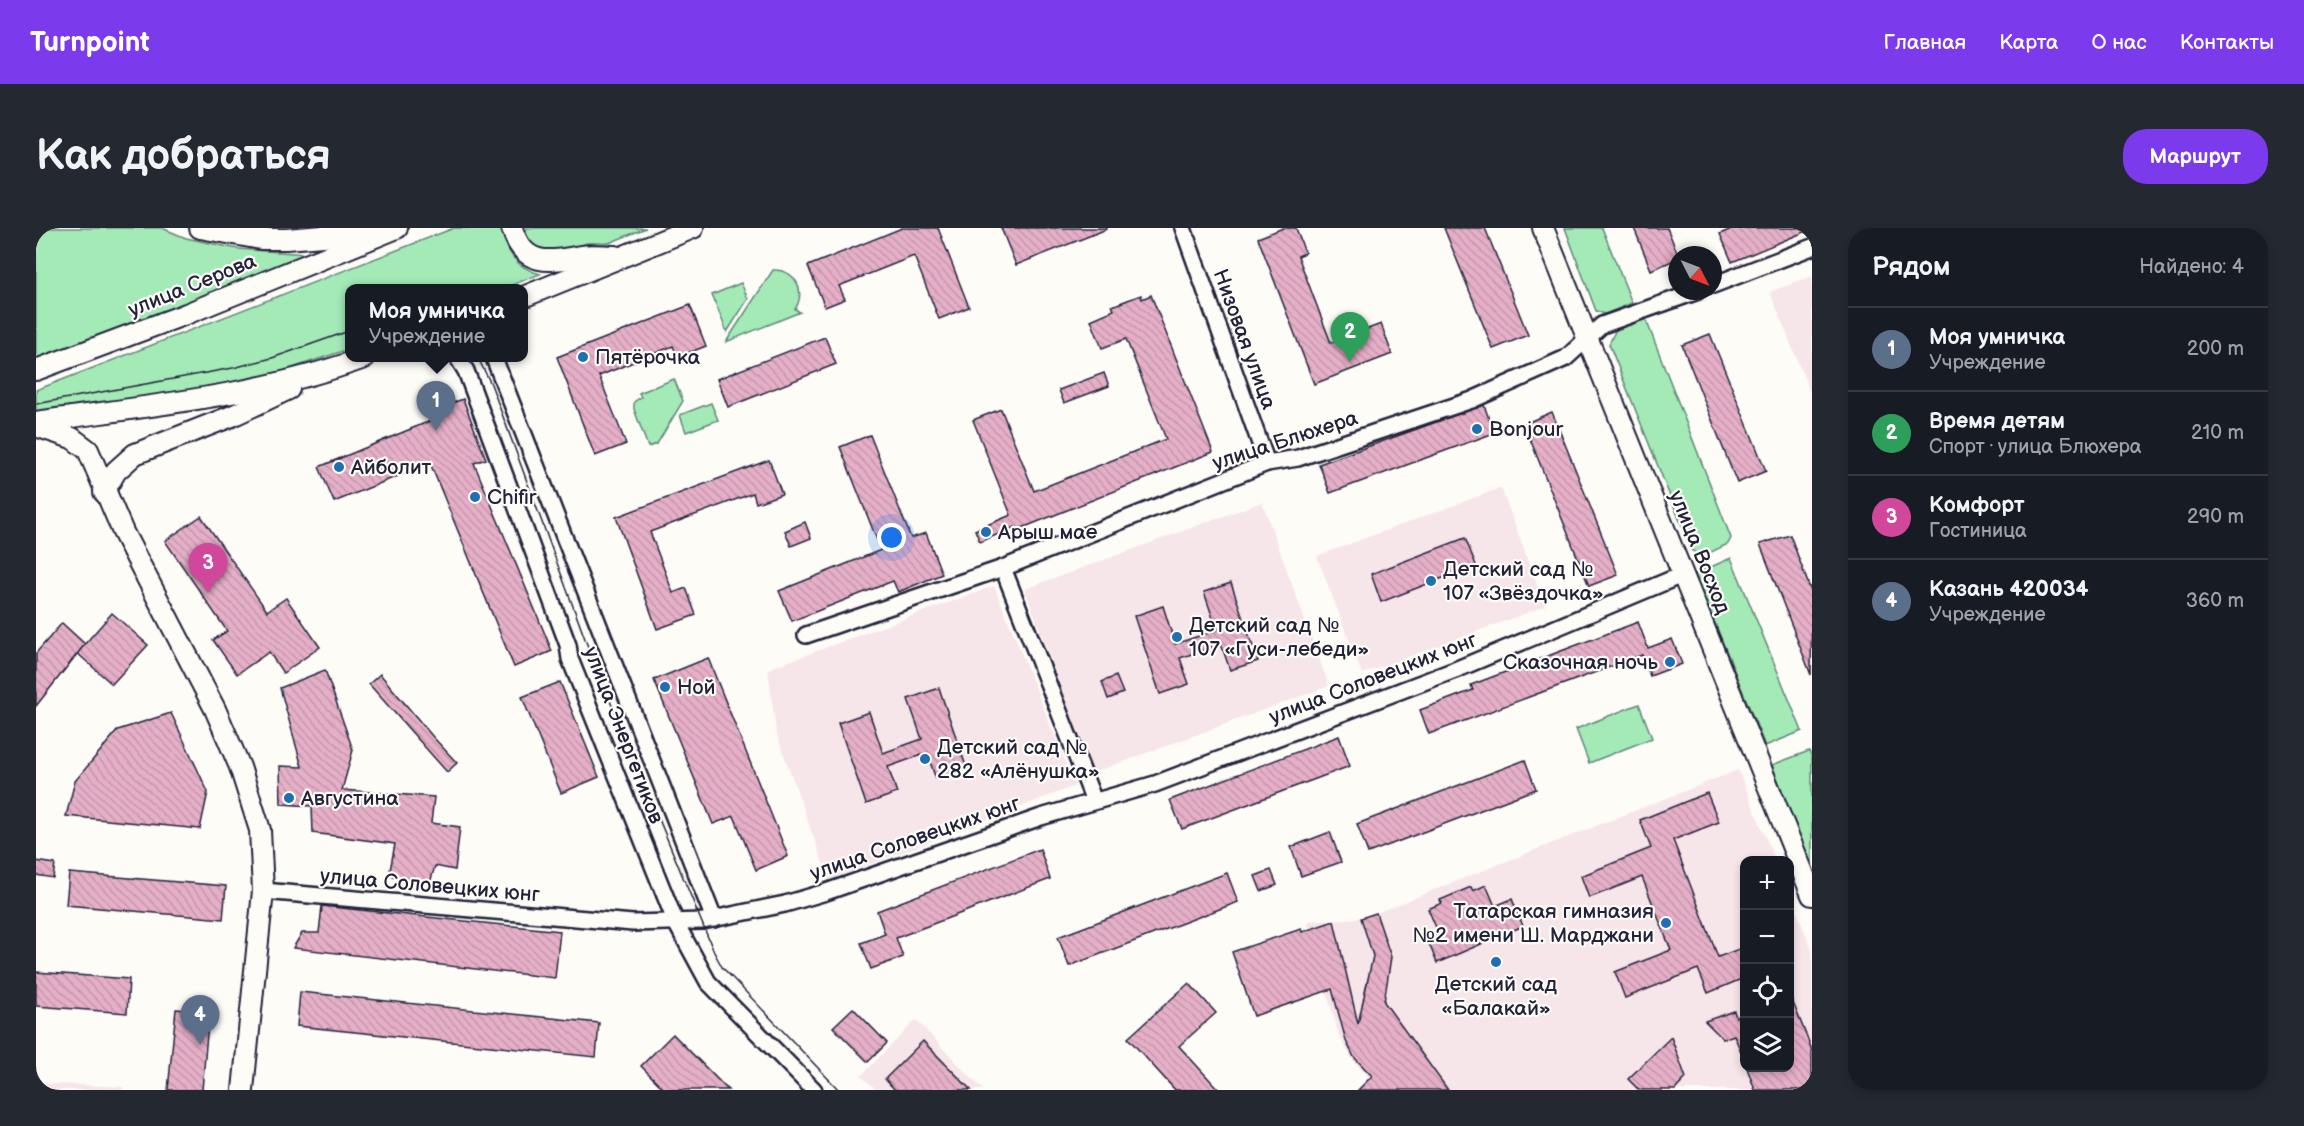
<!DOCTYPE html>
<html lang="ru">
<meta charset="utf-8">
<style>
:root{--surface:#171b24;--page:#242831;--text:#f1f3f6;--muted:#9ea1a6;--line:#363941;--accent:#7c3aed}
body{margin:0;font-family:"Balsamiq Sans",sans-serif;background:var(--page);color:var(--text)}
.controls{position:absolute;right:18px;bottom:18px;display:grid;overflow:hidden;border-radius:12px;box-shadow:0 3px 9px #0003}
.controls button{width:54px;height:54px;display:grid;place-items:center;padding:0;border:0;border-bottom:2px solid var(--line);background:var(--surface);color:var(--text);font:30px sans-serif}
.compass{position:absolute;left:1632px;top:18px;width:54px;height:54px;border-radius:50%;background:var(--surface);box-shadow:0 3px 9px #0003;rotate:132deg}
.you{position:absolute;left:856px;top:310px;width:21px;height:21px;margin:-15px;border:4px solid #fff;border-radius:50%;background:#1a73e8;box-shadow:0 0 0 9px #1a73e833}
.badge{display:grid;place-items:center;width:39px;height:39px;border-radius:50%;background:var(--accent);color:#fff;font-size:20px;font-weight:700}
.pin{position:absolute;translate:-50% -50px;filter:drop-shadow(0 2px 3px #0008)}
.pin::after{content:'';position:absolute;top:32px;width:21px;height:18px;background:inherit;clip-path:polygon(0 0,100% 0,50% 100%)}
.popup{position:absolute;left:309px;top:56px;width:183px;height:78px;box-sizing:border-box;display:grid;place-content:center;border-radius:12px;background:var(--surface);filter:drop-shadow(0 2px 4px #0005);font-size:20px;white-space:nowrap;color:var(--muted)}
.popup b{font-size:22px;color:var(--text)}
.popup::after{content:'';position:absolute;left:50%;top:100%;margin-left:-12px;border:12px solid transparent;border-top-color:var(--surface)}
.list{margin:0;padding:0;list-style:none}
h2{display:flex;justify-content:space-between;align-items:center;height:78px;margin:0;padding:0 24px;font-size:26px}
h2 small{font-size:20px;font-weight:400;color:var(--muted)}
.list li{display:grid;grid-template-columns:39px 1fr auto;gap:18px;align-items:center;box-sizing:border-box;height:84px;padding:0 24px;border-top:2px solid var(--line)}
.list b{display:block;font-size:22px;white-space:nowrap}
.list p{margin:0;font-size:20px;white-space:nowrap;color:var(--muted)}
.list em{font-size:20px;font-style:normal;color:var(--muted)}
.icon{flex:none;width:33px;height:33px;fill:none;stroke:currentColor;stroke-width:2;stroke-linecap:round;stroke-linejoin:round}
.map{position:relative;flex:none;width:1776px;height:862px;overflow:hidden;border-radius:24px}
header{display:flex;align-items:center;gap:36px;box-sizing:border-box;height:84px;padding:0 30px;background:var(--accent);color:#fff}
header strong{font-size:28px}
nav{display:flex;gap:33px;margin-inline-start:auto;font-size:21px}
.intro{display:flex;align-items:center;justify-content:space-between;box-sizing:border-box;height:144px;padding:0 36px}
h1{margin:0;font-size:42px}
.button{padding:15px 27px;border-radius:24px;background:var(--accent);color:#fff;font-size:21px;font-weight:700}
main{display:flex;gap:36px;padding:0 36px}
aside{flex:1;background:var(--surface);border-radius:24px;box-shadow:0 3px 9px #0003}
.map>svg:first-child{display:block}
.built{fill:#f6e5e9}
.green{fill:#a3eab7;stroke:#628679;stroke-width:1.5}
.building{fill:url(#building-back-hatch);stroke:#22223b;stroke-width:1.5}
.lines{fill:none;stroke-linecap:round;stroke-linejoin:round}
.minor-casing{stroke:#22223b;stroke-width:20}
.tertiary-casing{stroke:#22223b;stroke-width:24}
.minor{stroke:#fdfcf7;stroke-width:15}
.tertiary{stroke:#fdfcf7;stroke-width:20}
.tram{stroke:#22223b;stroke-width:1.5}
.poi-dot{fill:#1f6fb2;stroke:#fdfcf7;stroke-width:2}
.labels{text-anchor:middle;stroke-width:4.5;stroke-linejoin:round;paint-order:stroke}
.street-label{font-size:21px;fill:#22223b;stroke:#fdfcf7}
.poi-label{font-size:21px;fill:#22223b;stroke:#fdfcf7;text-anchor:start}
</style>
<header>
<strong>Turnpoint</strong>
<nav><a>Главная</a><a>Карта</a><a>О нас</a><a>Контакты</a></nav>
</header>
<div class="intro"><h1>Как добраться</h1><a class="button">Маршрут</a></div>
<main>
<div class="map">
<svg width="1776" height="862" viewBox="0 0 1776 862">
<defs>
<pattern id="building-back-hatch" width="6" height="6" patternUnits="userSpaceOnUse" patternTransform="scale(1.5)"><rect width="6" height="6" fill="#e5afc7"/><path d="M-1 5l2 2M0 0l6 6M5-1l2 2" fill="none" stroke="#c496ac"/></pattern>
</defs>
<rect width="100%" height="100%" fill="#fdfcf7"/>
<filter id="ink" filterUnits="userSpaceOnUse"><feTurbulence type="fractalNoise" baseFrequency=".0167" numOctaves="2"/><feDisplacementMap in="SourceGraphic" scale="12" xChannelSelector="R" yChannelSelector="G"/><feConvolveMatrix kernelMatrix="1 2 1 2 8 2 1 2 1" color-interpolation-filters="sRGB"/></filter>
<g filter="url(#ink)">
<g class="built">
<polygon points="1776,48 1776,169 1734,64"/>
<polygon points="1465,260 1509,378 1326,446 1281,328"/>
<polygon points="1226,274 1293,458 1056,545 989,361"/>
<polygon points="958,358 1039,558 793,652 740,504 732,441"/>
<polygon points="1702,542 1739,632 1708,632 1708,840 1754,840 1754,667 1776,722 1776,862 1344,862 1316,831 1303,808 1271,693 1325,690 1340,685"/>
<polygon points="880,792 947,862 841,862 825,848"/>
<polygon points="0,855 87,859 87,862 0,862"/>
</g>
<g class="green">
<polygon points="0,0 126,0 150,10 202,21 272,26 0,137"/>
<path d="M 418,0 L 469,0 C 467,24 482,40 504,46 L 468,60 L 313,61 L 313,121 L 244,144 L 208,153 L 0,187 L 0,162 Z"/>
<polygon points="488,0 610,0 573,15 551,15 517,29 495,17"/>
<polygon points="1529,0 1566,0 1596,75 1569,86 1560,83"/>
<path d="M 737,42 C 759,41 771,63 759,81 L 764,84 L 690,114 Z"/>
<polygon points="705,55 712,71 691,104 676,67"/>
<polygon points="1609,89 1695,310 1692,316 1667,328 1656,323 1573,116 1581,99"/>
<polygon points="638,151 647,173 621,216 612,219 598,181 598,174 605,169 603,165"/>
<polygon points="675,175 682,192 650,204 644,187"/>
<polygon points="1695,330 1766,503 1729,518 1659,346"/>
<polygon points="1603,476 1616,510 1553,535 1540,501"/>
<polygon points="1773,523 1776,530 1776,638 1736,537"/>
</g>
<g class="building">
<polygon points="866,0 902,0 933,79 903,91 878,28 803,58 809,71 789,79 772,38"/>
<polygon points="965,0 1071,0 1071,1 980,37"/>
<polygon points="1247,0 1260,0 1269,25 1262,28 1295,115 1345,96 1356,126 1278,156 1222,10"/>
<polygon points="1408,0 1449,0 1492,107 1457,121"/>
<polygon points="1598,0 1631,0 1641,24 1641,31 1615,42"/>
<polygon points="1698,0 1776,0 1776,1 1696,34 1684,6"/>
<polygon points="1105,67 1106,71 1115,67 1177,224 981,302 979,299 944,314 939,302 975,287 937,192 965,181 998,263 1130,211 1090,111 1066,120 1055,92 1078,82 1076,78"/>
<polygon points="654,77 670,118 642,129 637,118 563,148 590,216 559,228 521,129"/>
<polygon points="1674,106 1730,243 1701,255 1646,117"/>
<polygon points="789,109 800,136 692,179 681,151"/>
<polygon points="1068,145 1073,158 1028,175 1023,162"/>
<polygon points="427,171 450,231 438,235 516,423 478,439 394,235 298,274 283,239 406,188 403,180"/>
<polygon points="1448,177 1458,205 1294,265 1283,236"/>
<polygon points="1516,184 1582,347 1553,358 1488,196"/>
<polygon points="834,207 875,310 890,305 906,346 862,364 857,353 756,393 743,363 845,322 804,219"/>
<polygon points="733,232 746,266 720,275 717,265 614,304 637,365 650,360 660,387 621,401 580,289"/>
<polygon points="165,288 231,383 250,370 284,419 247,445 233,424 201,446 177,412 191,403 129,313"/>
<polygon points="769,294 775,310 755,318 749,303"/>
<polygon points="1754,307 1776,366 1775,447 1724,316"/>
<polygon points="1429,310 1440,337 1345,374 1335,346"/>
<polygon points="1195,355 1222,433 1194,442 1185,416 1144,430 1153,456 1124,466 1098,388 1127,378 1139,416 1181,402 1168,364"/>
<polygon points="76,385 112,417 76,456 41,425"/>
<polygon points="1602,394 1612,420 1636,411 1646,436 1614,448 1606,427 1393,506 1384,482 1437,462 1435,457"/>
<polygon points="26,395 49,416 0,478 0,425"/>
<polygon points="672,430 752,628 720,642 698,588 677,596 618,452"/>
<polygon points="289,442 317,522 306,562 398,569 395,595 424,599 419,642 399,638 394,655 353,648 359,616 277,605 276,578 245,576 244,538 266,539 244,460"/>
<polygon points="344,446 397,509 421,535 411,544 333,456"/>
<polygon points="1080,448 1087,465 1072,471 1066,454"/>
<polygon points="524,454 563,549 525,565 486,469"/>
<polygon points="903,460 931,541 900,551 891,525 852,539 861,565 830,576 802,495 833,484 847,525 886,511 872,471"/>
<polygon points="135,485 172,564 164,601 30,588 39,553 82,502"/>
<polygon points="1303,508 1314,538 1146,601 1134,572"/>
<polygon points="1489,532 1500,561 1332,625 1321,596"/>
<polygon points="1671,565 1683,594 1637,612 1682,729 1708,719 1708,750 1672,765 1662,741 1589,770 1579,744 1635,722 1606,649 1553,670 1545,648 1615,620 1604,592"/>
<polygon points="1294,604 1305,634 1265,648 1255,619"/>
<polygon points="1004,621 1014,651 860,710 867,729 835,741 825,715 849,706 841,683"/>
<polygon points="0,633 19,636 17,650 0,647"/>
<polygon points="1235,642 1241,657 1225,663 1219,648"/>
<polygon points="33,645 190,658 187,691 30,677"/>
<polygon points="1191,645 1202,674 1033,738 1022,709"/>
<polygon points="1450,657 1459,678 1476,671 1487,698 1401,735 1391,711 1403,706 1392,681 1406,675 1404,672 1435,659 1437,663"/>
<polygon points="286,678 524,703 519,750 257,720 266,705 283,705"/>
<polygon points="1340,685 1355,729 1348,774 1412,862 1322,862 1336,848 1318,829 1310,813 1296,761 1218,788 1196,724 1265,701 1266,704 1298,693 1322,796 1337,728 1325,690"/>
<polygon points="0,744 93,751 91,785 0,778"/>
<polygon points="1153,755 1180,785 1143,818 1183,862 1139,862 1092,810"/>
<polygon points="264,764 563,795 560,829 261,798"/>
<polygon points="1754,767 1776,822 1776,862 1719,862 1711,840 1754,840"/>
<polygon points="817,780 851,815 832,834 797,799"/>
<polygon points="140,781 173,784 166,862 132,862"/>
<polygon points="1698,783 1700,789 1708,786 1708,831 1698,807 1687,811 1669,793"/>
<polygon points="637,806 692,862 629,862 605,838"/>
<polygon points="1635,809 1650,850 1639,862 1603,862 1592,851"/>
<polygon points="887,813 935,862 859,862 849,851"/>
</g>
<g class="lines">
<g class="minor-casing">
<g id="minor">
<polyline points="1147,0 1231,235"/>
<polyline points="1677,57 1776,19"/>
<polyline points="422,130 430,143 532,417 534,431 640,695 672,754 778,862"/>
<polyline points="458,130 678,691"/>
<polyline points="967,340 1058,573"/>
<polyline points="770,407 967,340 1231,235 1262,230 1436,172 1530,130 1566,97 1662,63"/>
<polyline points="227,663 597,695 667,693 749,676 790,664 1005,589 1119,556 1419,442 1648,346"/>
</g>
</g>
<g class="tertiary-casing">
<g id="tertiary">
<polyline points="164,0 225,11 250,11 336,4"/>
<path d="M 476,0 C 487,39 513,34 545,28 C 556,26 568,28 579,28"/>
<polyline points="1507,0 1776,667"/>
<polyline points="487,69 657,0"/>
<polyline points="0,142 150,86 361,0"/>
<path d="M 0,194 C 110,178 223,168 328,130"/>
<polyline points="0,198 36,210 52,222 87,304 179,481 204,539 224,602 227,663 207,862"/>
<polyline points="68,264 80,243 99,226 196,188 253,161"/>
</g>
</g>
<use href="#minor" class="minor"/>
<use href="#tertiary" class="tertiary"/>
<g class="tram">
<polyline points="442,130 455,156 555,427 678,724 686,739 803,862"/>
<polyline points="0,176 197,140 236,130 313,103"/>
</g>
</g>
</g>
<g class="poi-dot">
<circle cx="547" cy="129" r="6"/>
<circle cx="1441" cy="201" r="6"/>
<circle cx="303" cy="239" r="6"/>
<circle cx="439" cy="269" r="6"/>
<circle cx="950" cy="304" r="6"/>
<circle cx="1395" cy="353" r="6"/>
<circle cx="1141" cy="409" r="6"/>
<circle cx="1634" cy="434" r="6"/>
<circle cx="629" cy="459" r="6"/>
<circle cx="889" cy="531" r="6"/>
<circle cx="253" cy="570" r="6"/>
<circle cx="1630" cy="695" r="6"/>
<circle cx="1460" cy="734" r="6"/>
</g>
<g class="labels">
<g class="street-label">
<text transform="translate(156 57) rotate(-22)" y="7">улица Серова</text>
<text transform="translate(1209 111) rotate(70)" y="7">Низовая улица</text>
<text transform="translate(1249 212) rotate(-18)" y="7">улица Блюхера</text>
<text transform="translate(1664 324) rotate(68)" y="7">улица Восход</text>
<text transform="translate(1337 450) rotate(-21)" y="7">улица Соловецких юнг</text>
<text transform="translate(588 507) rotate(69)" y="7">улица Энергетиков</text>
<text transform="translate(879 610) rotate(-19)" y="7">улица Соловецких юнг</text>
<text transform="translate(394 657) rotate(5)" y="7">улица Соловецких юнг</text>
</g>
<g class="poi-label">
<text x="559" y="136">Пятёрочка</text>
<text x="1453" y="208">Bonjour</text>
<text x="315" y="246">Айболит</text>
<text x="451" y="276">Chifir</text>
<text x="962" y="311">Арыш мае</text>
<text x="1407" y="348">Детский сад №<tspan x="1407" dy="24">107 «Звёздочка»</tspan></text>
<text x="1153" y="404">Детский сад №<tspan x="1153" dy="24">107 «Гуси-лебеди»</tspan></text>
<text x="1622" y="441" text-anchor="end">Сказочная ночь</text>
<text x="641" y="466">Ной</text>
<text x="901" y="526">Детский сад №<tspan x="901" dy="24">282 «Алёнушка»</tspan></text>
<text x="265" y="577">Августина</text>
<text x="1618" y="690" text-anchor="end">Татарская гимназия<tspan x="1618" dy="24">№2 имени Ш. Марджани</tspan></text>
<text x="1460" y="763" text-anchor="middle">Детский сад<tspan x="1460" dy="24">«Балакай»</tspan></text>
</g>
</g>
</svg>
<div class="controls">
<button>+</button>
<button>−</button>
<button><svg class="icon" aria-label="locate" viewBox="0 0 24 24"><circle cx="12" cy="12" r="6"/><path d="M12 2v4M12 18v4M2 12h4M18 12h4"/></svg></button>
<button><svg class="icon" aria-label="layers" viewBox="0 0 24 24"><path d="M12 4l9 5-9 5-9-5zM3 14l9 5 9-5"/></svg></button>
</div>
<svg class="compass" viewBox="-18 -18 36 36"><path d="M0-13l5 13h-10z" fill="#e53935"/><path d="M0 13l5-13h-10z" fill="#9ea1a6"/></svg>
<div class="you"></div>
<div class="pin badge" style="left:400px;top:203px;background:#5c6f8a">1</div>
<div class="popup"><b>Моя умничка</b>Учреждение</div>
<div class="pin badge" style="left:1314px;top:134px;background:#2e9e5b">2</div>
<div class="pin badge" style="left:172px;top:365px;background:#d1479c">3</div>
<div class="pin badge" style="left:164px;top:817px;background:#5c6f8a">4</div>
</div>
<aside>
<h2>Рядом<small>Найдено: 4</small></h2>
<ul class="list">
<li><span class="badge" style="background:#5c6f8a">1</span><div><b>Моя умничка</b><p>Учреждение</p></div><em>200 m</em></li>
<li><span class="badge" style="background:#2e9e5b">2</span><div><b>Время детям</b><p>Спорт · улица Блюхера</p></div><em>210 m</em></li>
<li><span class="badge" style="background:#d1479c">3</span><div><b>Комфорт</b><p>Гостиница</p></div><em>290 m</em></li>
<li><span class="badge" style="background:#5c6f8a">4</span><div><b>Казань 420034</b><p>Учреждение</p></div><em>360 m</em></li>
</ul>
</aside>
</main>
